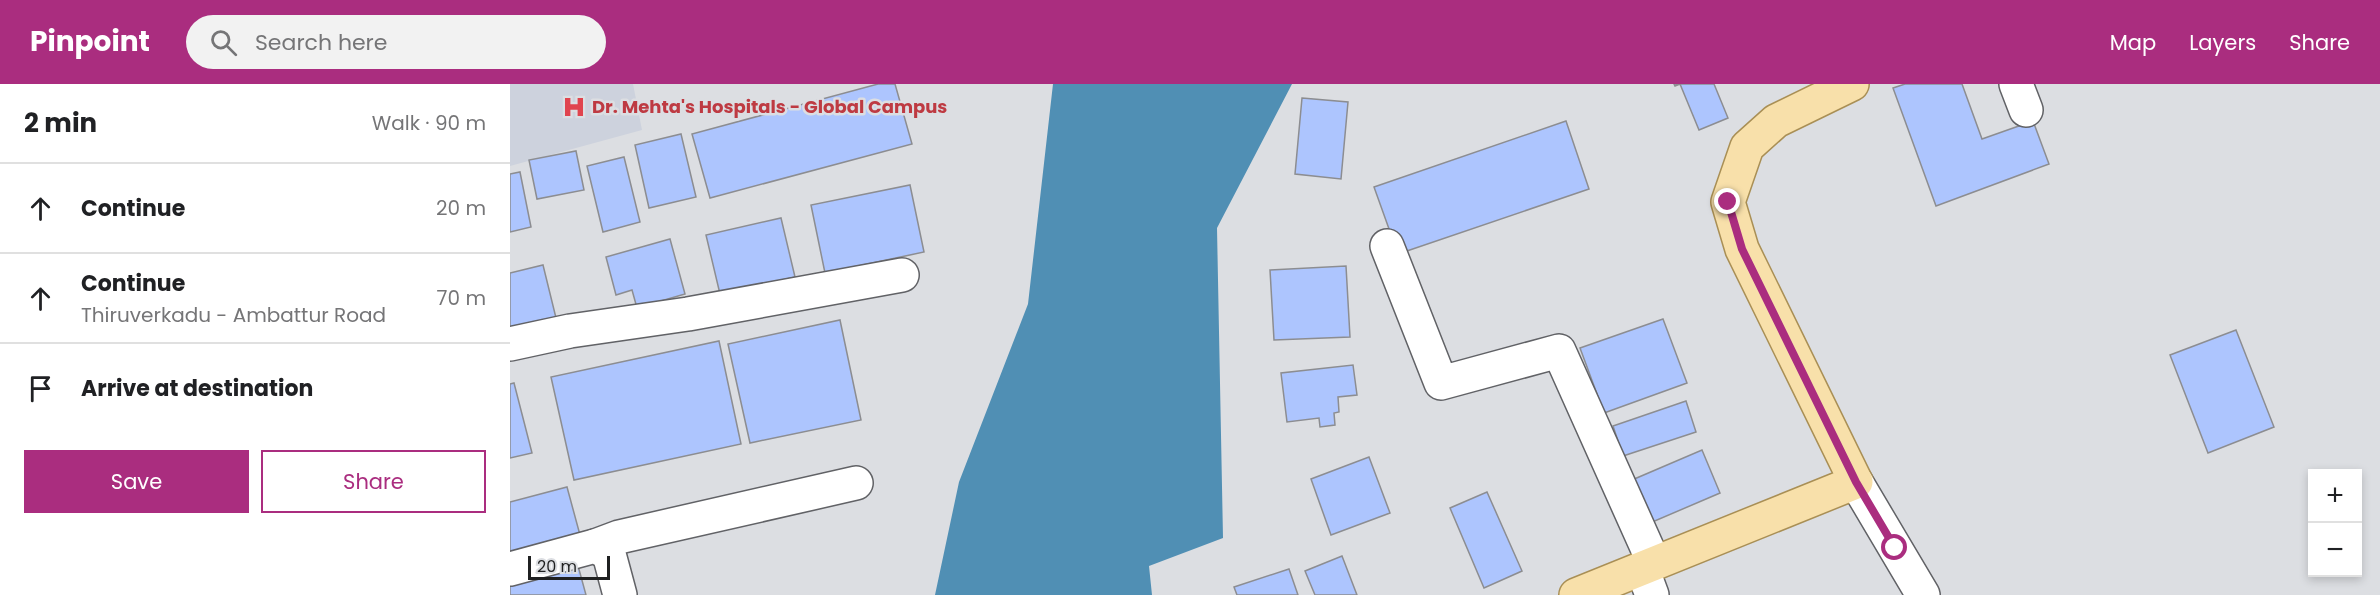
<!DOCTYPE html>
<meta charset="utf-8">
<style>
:root{--surface:#fff;--page:#f2f2f2;--text:#202124;--muted:#757577;--line:#e0e0e0;--accent:#aa2d7f}
body{margin:0;font-family:Poppins,sans-serif;background:var(--page);color:var(--text)}
.controls{position:absolute;right:18px;bottom:18px;display:grid;overflow:hidden;border-radius:0px;box-shadow:0 3px 9px #0003}
.controls button{width:54px;height:54px;display:grid;place-items:center;padding:0;border:0;border-bottom:2px solid var(--line);background:var(--surface);color:var(--text);font:30px sans-serif}
.scale{position:absolute;left:18px;bottom:15px;width:82px;box-sizing:border-box;padding-left:6px;border:3px solid #1f2021;border-top:0;font-size:16px;line-height:21px;white-space:nowrap;color:#1f2021;-webkit-text-stroke:4px #dcdee2;paint-order:stroke}
.stop{position:absolute;width:18px;height:18px;margin:-14px;border:4px solid #aa2d7f;border-radius:50%;background:#fff}
.stop.end{background:#aa2d7f;border-color:#fff;box-shadow:0 2px 6px #0008}
.list{margin:0;padding:0;list-style:none}
h2{display:flex;justify-content:space-between;align-items:center;height:78px;margin:0;padding:0 24px;font-size:26px}
h2 small{font-size:20px;font-weight:400;color:var(--muted)}
.list li{display:grid;grid-template-columns:39px 1fr auto;gap:18px;align-items:center;box-sizing:border-box;height:90px;padding:0 24px;border-top:2px solid var(--line)}
.list b{display:block;font-size:22px;white-space:nowrap}
.list p{margin:0;font-size:20px;white-space:nowrap;color:var(--muted)}
.list em{font-size:20px;font-style:normal;color:var(--muted)}
.actions{display:flex;gap:12px;padding:18px 24px}
.actions a{flex:1;padding:14px 0;border:2px solid var(--accent);border-radius:0px;text-align:center;font-size:21px;color:var(--accent)}
.actions .main{background:var(--accent);color:#fff}
.icon{flex:none;width:33px;height:33px;fill:none;stroke:currentColor;stroke-width:2;stroke-linecap:round;stroke-linejoin:round}
.map{position:relative;flex:none;width:1870px;height:511px;overflow:hidden}
header{display:flex;align-items:center;gap:36px;box-sizing:border-box;height:84px;padding:0 30px;background:var(--accent);color:#fff}
header strong{font-size:28px}
nav{display:flex;gap:33px;margin-inline-start:auto;font-size:21px}
.search{width:420px;height:54px;background:var(--page);display:flex;align-items:center;gap:15px;box-sizing:border-box;padding:0 21px;border-radius:33px;color:var(--muted);font-size:22px}
main{display:flex}
aside{flex:1;background:var(--surface)}
.map>svg:first-child{display:block}
.built{fill:#cdd2dd}
.water{fill:#508fb4}
.building{fill:#adc5fe;stroke:#8c8d91;stroke-width:1.5}
.lines{fill:none;stroke-linecap:round;stroke-linejoin:round}
.minor-casing{stroke:#616266;stroke-width:36}
.major-casing{stroke:#a98f55;stroke-width:36}
.minor{stroke:#fff;stroke-width:33}
.major{stroke:#f8e0aa;stroke-width:33}
.route{stroke:#aa2d7f;stroke-width:8}
.labels{text-anchor:middle;stroke-width:5;stroke-linejoin:round;paint-order:stroke}
.health-label{font-size:18px;font-weight:bold;fill:#be3a42;stroke:#dcdee2;text-anchor:start}
</style>
<header>
<strong>Pinpoint</strong>
<div class="search"><svg class="icon" aria-label="search" viewBox="0 0 24 24"><circle cx="10" cy="10" r="6"/><path d="M15 15l6 6"/></svg>Search here</div>
<nav><a>Map</a><a>Layers</a><a>Share</a></nav>
</header>
<main>
<aside>
<h2>2 min<small>Walk · 90 m</small></h2>
<ul class="list">
<li><svg class="icon" aria-label="ahead" viewBox="0 0 24 24"><path d="M12 20V5M6 11l6-6 6 6"/></svg><div><b>Continue</b></div><em>20 m</em></li>
<li><svg class="icon" aria-label="ahead" viewBox="0 0 24 24"><path d="M12 20V5M6 11l6-6 6 6"/></svg><div><b>Continue</b><p>Thiruverkadu - Ambattur Road</p></div><em>70 m</em></li>
<li><svg class="icon" aria-label="arrive" viewBox="0 0 24 24"><path d="M6 21V4h12l-3 4 3 4H6"/></svg><div><b>Arrive at destination</b></div></li>
</ul>
<div class="actions"><a class="main">Save</a><a>Share</a></div>
</aside>
<div class="map">
<svg width="1870" height="511" viewBox="0 0 1870 511">
<rect width="100%" height="100%" fill="#dcdee2"/>
<polygon class="built" points="0,0 123,0 132,46 0,82"/>
<polygon class="water" points="543,0 782,0 707,144 713,454 639,482 642,511 425,511 449,398 518,220"/>
<g class="building">
<polygon points="368,0 385,0 402,60 200,114 182,50"/>
<polygon points="1164,0 1204,0 1218,34 1189,46 1170,0 1165,2"/>
<polygon points="1395,0 1452,0 1472,55 1523,37 1539,80 1426,122 1383,4"/>
<polygon points="792,14 838,18 831,95 785,90"/>
<polygon points="1056,37 1079,105 888,170 864,103"/>
<polygon points="171,50 186,113 139,124 125,61"/>
<polygon points="66,67 74,106 27,115 19,76"/>
<polygon points="114,73 130,138 93,148 77,82"/>
<polygon points="10,88 21,143 0,148 0,90"/>
<polygon points="400,101 414,168 315,189 301,121"/>
<polygon points="271,134 285,193 210,210 196,151"/>
<polygon points="160,155 175,210 127,224 122,206 106,211 96,173"/>
<polygon points="33,181 47,238 0,249 0,189"/>
<polygon points="836,182 840,253 764,256 760,186"/>
<polygon points="1153,235 1177,299 1094,329 1070,264"/>
<polygon points="330,236 351,336 240,359 218,260"/>
<polygon points="1726,246 1764,343 1698,369 1660,271"/>
<polygon points="209,257 231,360 64,396 41,293"/>
<polygon points="843,281 847,311 828,313 829,328 824,329 825,341 810,343 809,334 777,338 771,289"/>
<polygon points="4,299 22,369 0,374 0,300"/>
<polygon points="1176,317 1186,348 1113,372 1103,342"/>
<polygon points="1192,366 1210,409 1140,439 1122,396"/>
<polygon points="859,373 880,429 821,451 801,395"/>
<polygon points="57,403 70,451 0,469 0,418"/>
<polygon points="977,408 1012,487 974,504 940,424"/>
<polygon points="832,472 847,511 805,511 795,487"/>
<polygon points="67,478 76,511 0,511 0,496"/>
<polygon points="779,485 788,511 727,511 724,503"/>
</g>
<g class="lines">
<g class="minor-casing">
<g id="minor">
<polyline points="1506,0 1516,26"/>
<polyline points="877,162 931,299 1049,267 1144,479"/>
<polyline points="0,260 60,247 178,230 392,191"/>
<polyline points="1346,398 1413,511"/>
<polyline points="85,462 109,453 346,399"/>
<polyline points="1132,484 1142,511"/>
<polyline points="0,485 85,462 99,470 110,511"/>
</g>
</g>
<g class="major-casing">
<polyline id="major" points="1066,511 1346,398 1232,165 1218,118 1237,63 1266,37 1342,0"/>
</g>
<use href="#minor" class="minor"/>
<use href="#major" class="major"/>
</g>
<g class="lines">
<polyline class="route" points="1218,118 1232,165 1346,398 1385,464"/>
</g>
<defs>
<g id="hospital-bare" transform="scale(1.8)"><path d="M-5-5h3v3.5h4V-5h3V5h-3V1.5h-4V5h-3Z" fill="#e0444e" stroke="#dcdee2" stroke-width="2.5" paint-order="stroke"/></g>
</defs>
<g fill-rule="evenodd">
<use href="#hospital-bare" x="64" y="23"/>
</g>
<g class="labels">
<g class="health-label">
<text x="82" y="29">Dr. Mehta's Hospitals - Global Campus</text>
</g>
</g>
</svg>
<div class="controls">
<button>+</button>
<button>−</button>
</div>
<div class="scale">20 m</div>
<div class="stop" style="left:1385px;top:464px"></div>
<div class="stop end" style="left:1218px;top:118px"></div>
</div>
</main>
